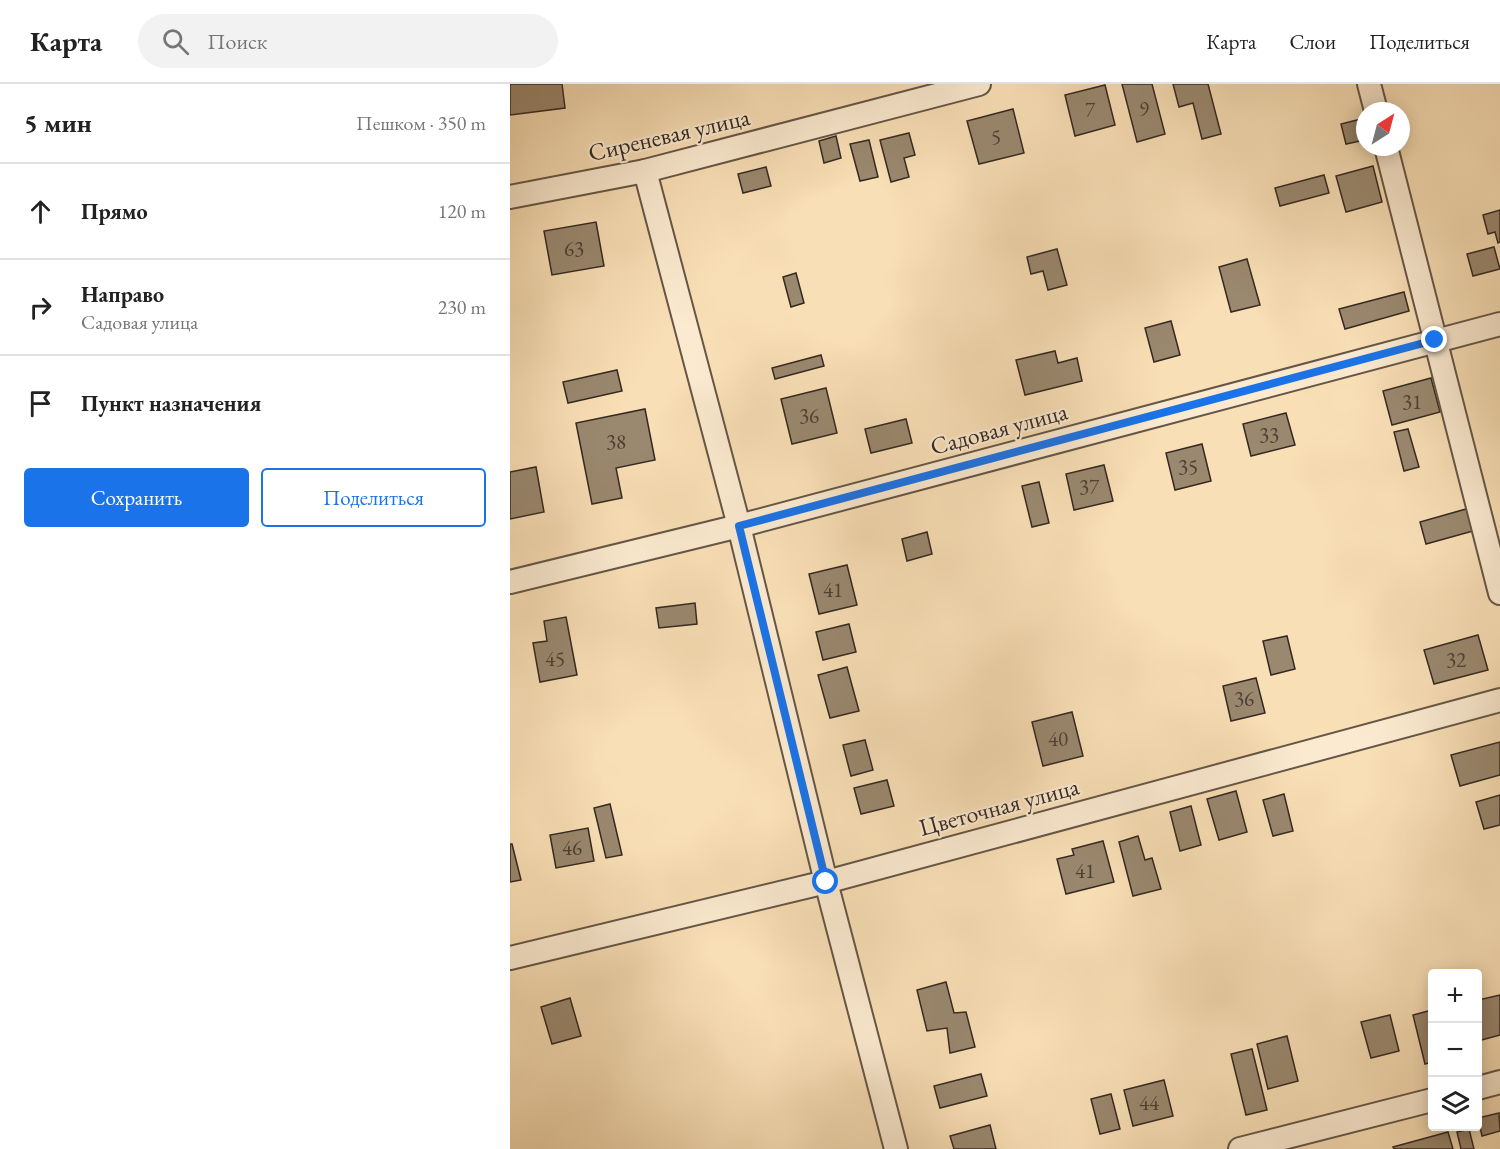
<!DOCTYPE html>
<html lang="ru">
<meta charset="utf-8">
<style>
:root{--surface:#fff;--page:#f2f2f2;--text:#222;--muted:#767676;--line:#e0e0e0;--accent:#1a73e8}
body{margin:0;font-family:"EB Garamond",serif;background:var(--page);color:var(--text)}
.controls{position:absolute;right:18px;bottom:18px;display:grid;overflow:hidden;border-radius:6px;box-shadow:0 3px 15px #0003}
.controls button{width:54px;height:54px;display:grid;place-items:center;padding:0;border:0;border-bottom:2px solid var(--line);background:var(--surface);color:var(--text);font:30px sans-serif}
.compass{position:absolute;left:846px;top:18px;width:54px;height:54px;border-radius:50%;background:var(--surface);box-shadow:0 3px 15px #0003;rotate:36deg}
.stop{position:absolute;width:18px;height:18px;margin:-14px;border:4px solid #1a73e8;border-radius:50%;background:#fff}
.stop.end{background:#1a73e8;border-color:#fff;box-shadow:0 2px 6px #0008}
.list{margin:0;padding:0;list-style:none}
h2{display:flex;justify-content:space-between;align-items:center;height:78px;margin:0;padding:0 24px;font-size:26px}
h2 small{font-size:20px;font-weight:400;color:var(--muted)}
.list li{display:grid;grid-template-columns:39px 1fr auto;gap:18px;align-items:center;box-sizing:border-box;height:96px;padding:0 24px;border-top:2px solid var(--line)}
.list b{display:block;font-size:22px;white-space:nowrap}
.list p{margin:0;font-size:20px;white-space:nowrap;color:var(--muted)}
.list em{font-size:20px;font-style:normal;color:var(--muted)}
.actions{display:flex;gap:12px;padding:18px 24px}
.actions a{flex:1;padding:14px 0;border:2px solid var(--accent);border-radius:6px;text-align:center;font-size:21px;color:var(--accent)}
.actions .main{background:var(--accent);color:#fff}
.icon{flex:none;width:33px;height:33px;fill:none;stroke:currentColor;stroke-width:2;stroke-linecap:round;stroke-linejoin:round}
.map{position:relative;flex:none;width:990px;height:1065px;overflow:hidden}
header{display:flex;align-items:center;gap:36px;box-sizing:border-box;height:84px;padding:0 30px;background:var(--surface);border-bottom:2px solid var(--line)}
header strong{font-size:28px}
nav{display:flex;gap:33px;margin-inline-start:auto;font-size:21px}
.search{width:420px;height:54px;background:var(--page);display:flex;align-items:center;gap:15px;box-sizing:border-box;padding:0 21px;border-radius:33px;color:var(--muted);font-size:22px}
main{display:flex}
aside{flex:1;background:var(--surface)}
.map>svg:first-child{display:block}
.building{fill:#9a886f;stroke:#342922;stroke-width:1.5}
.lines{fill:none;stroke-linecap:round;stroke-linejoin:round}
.street-casing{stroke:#655647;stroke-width:26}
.street{stroke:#fbead0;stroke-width:22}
.route{stroke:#1a73e8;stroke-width:8}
.labels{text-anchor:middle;stroke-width:4.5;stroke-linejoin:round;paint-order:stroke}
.number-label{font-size:21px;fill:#4e4135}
.street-label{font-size:24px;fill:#342922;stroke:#fbead0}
</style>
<header>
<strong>Карта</strong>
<div class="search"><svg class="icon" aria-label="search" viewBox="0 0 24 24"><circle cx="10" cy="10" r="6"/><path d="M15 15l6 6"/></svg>Поиск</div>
<nav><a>Карта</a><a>Слои</a><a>Поделиться</a></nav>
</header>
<main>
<aside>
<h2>5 мин<small>Пешком · 350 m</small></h2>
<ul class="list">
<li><svg class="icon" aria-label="ahead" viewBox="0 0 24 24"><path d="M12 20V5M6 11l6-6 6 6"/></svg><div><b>Прямо</b></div><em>120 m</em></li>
<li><svg class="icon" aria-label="right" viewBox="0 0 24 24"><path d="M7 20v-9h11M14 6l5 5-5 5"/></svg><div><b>Направо</b><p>Садовая улица</p></div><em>230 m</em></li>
<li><svg class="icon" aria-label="arrive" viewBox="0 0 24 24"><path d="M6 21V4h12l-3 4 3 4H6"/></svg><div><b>Пункт назначения</b></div></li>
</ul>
<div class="actions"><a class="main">Сохранить</a><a>Поделиться</a></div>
</aside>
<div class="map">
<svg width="990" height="1065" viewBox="0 0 990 1065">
<rect width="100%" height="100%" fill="#f9dfb6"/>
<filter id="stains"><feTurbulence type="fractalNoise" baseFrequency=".00333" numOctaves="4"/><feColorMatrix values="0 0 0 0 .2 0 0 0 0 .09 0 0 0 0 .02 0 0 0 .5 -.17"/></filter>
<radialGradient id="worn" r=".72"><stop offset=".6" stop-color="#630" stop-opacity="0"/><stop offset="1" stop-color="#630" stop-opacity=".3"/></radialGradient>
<g class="building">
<polygon points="0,0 52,0 55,24 0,31"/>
<polygon points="612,0 642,0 655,50 627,58"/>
<polygon points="663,0 698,0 711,50 692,55 683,19 669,23"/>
<polygon points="595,1 605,41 565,52 555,11"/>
<polygon points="503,25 514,69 469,80 457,37"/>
<polygon points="855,34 855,56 836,60 831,40"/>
<polygon points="399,49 405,71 394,74 399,93 381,98 370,56"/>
<polygon points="326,52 331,74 314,79 309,57"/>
<polygon points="359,56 368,93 350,97 340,60"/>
<polygon points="863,82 872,118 836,128 826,92"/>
<polygon points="256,83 261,102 233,109 228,90"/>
<polygon points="814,91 819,109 770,122 765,104"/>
<polygon points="990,126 990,158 988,159 985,148 978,150 973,131"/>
<polygon points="86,138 94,182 42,191 34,147"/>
<polygon points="984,163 990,185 963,192 957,170"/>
<polygon points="547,165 557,201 538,206 533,187 521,190 517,173"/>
<polygon points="737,175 750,221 721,228 709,183"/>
<polygon points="286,189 294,219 281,223 273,193"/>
<polygon points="894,208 899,227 835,245 829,225"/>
<polygon points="661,237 670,271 644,278 635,244"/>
<polygon points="545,267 548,279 567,274 572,297 515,311 506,276"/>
<polygon points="311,271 314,282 265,295 262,284"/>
<polygon points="107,286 112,307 58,319 53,298"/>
<polygon points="921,294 930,328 882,341 873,307"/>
<polygon points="316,304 327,349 282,360 271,315"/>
<polygon points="135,325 145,376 106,384 112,414 82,420 66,339"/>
<polygon points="776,329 785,361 741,372 733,340"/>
<polygon points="396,335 402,359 361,369 355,345"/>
<polygon points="898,345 909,383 894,387 884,348"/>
<polygon points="692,360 701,397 665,406 656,369"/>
<polygon points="594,381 603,417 564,426 556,390"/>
<polygon points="26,383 34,428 0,435 0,388"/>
<polygon points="529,398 539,439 522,443 512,402"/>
<polygon points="956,425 963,447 916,460 910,438"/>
<polygon points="417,448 422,470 397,477 392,455"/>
<polygon points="337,481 347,521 309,530 299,490"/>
<polygon points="185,519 187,540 149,544 146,524"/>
<polygon points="56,533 67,591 30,598 23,559 37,557 34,537"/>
<polygon points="339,540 346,568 313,576 306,548"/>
<polygon points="968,551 978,586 924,600 914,566"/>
<polygon points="777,552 785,585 761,591 753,557"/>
<polygon points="337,583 349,627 320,634 308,591"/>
<polygon points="746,594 755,629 721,637 713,602"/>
<polygon points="562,628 573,672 533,682 522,638"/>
<polygon points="355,656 363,686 341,692 333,661"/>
<polygon points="990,658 990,691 950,702 941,671"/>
<polygon points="377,696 384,722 351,730 344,704"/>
<polygon points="726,707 737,748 709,756 697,715"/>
<polygon points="774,710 783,747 763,752 753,716"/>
<polygon points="990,711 990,741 974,745 966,718"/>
<polygon points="100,720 112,771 96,774 84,724"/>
<polygon points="681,722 691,761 670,767 660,728"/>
<polygon points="78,744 84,777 46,784 40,751"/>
<polygon points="628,752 635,776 642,774 651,805 623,812 609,758"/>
<polygon points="593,757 604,798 556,810 547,775 564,771 562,765"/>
<polygon points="0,760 2,760 11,796 0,798"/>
<polygon points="436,898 444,929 456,928 465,963 440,969 437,944 417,947 407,906"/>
<polygon points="990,911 990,951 968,957 968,916"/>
<polygon points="60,914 71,952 42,960 31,923"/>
<polygon points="922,926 922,978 915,980 903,931"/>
<polygon points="880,931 889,967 861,974 851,938"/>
<polygon points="777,952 788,997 758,1005 747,960"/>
<polygon points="742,965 757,1026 736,1031 721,970"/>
<polygon points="471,990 477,1012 430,1024 424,1002"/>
<polygon points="654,996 663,1032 623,1042 614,1006"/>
<polygon points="601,1010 610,1045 590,1050 581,1015"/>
<polygon points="989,1029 990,1047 972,1052 968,1034"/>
<polygon points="480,1041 486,1065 444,1065 440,1052"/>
<polygon points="959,1045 964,1065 951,1065 947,1048"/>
<polygon points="938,1048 943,1065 884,1065 883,1063"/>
</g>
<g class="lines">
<g class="street-casing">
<g id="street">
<polyline points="859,0 866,27"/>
<polyline points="876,63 990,509"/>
<polyline points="135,87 229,442 316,798 386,1065"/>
<polyline points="0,113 135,87 469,0"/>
<polyline points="0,498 229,442 990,240"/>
<polyline points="0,874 316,798 990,616"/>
<polyline points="968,1004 990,998"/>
<polyline points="730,1065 922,1016"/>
</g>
</g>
<use href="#street" class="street"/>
</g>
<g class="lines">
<polyline class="route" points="316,798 229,442 925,256"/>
</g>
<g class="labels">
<g class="number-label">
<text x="634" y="32">9</text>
<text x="580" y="33">7</text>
<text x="486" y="60">5</text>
<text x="64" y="172">63</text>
<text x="902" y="325">31</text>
<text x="299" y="339">36</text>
<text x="759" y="358">33</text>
<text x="106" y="365">38</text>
<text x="678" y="390">35</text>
<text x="579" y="410">37</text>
<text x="323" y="513">41</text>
<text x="45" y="582">45</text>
<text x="946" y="583">32</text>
<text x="734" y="622">36</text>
<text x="548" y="662">40</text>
<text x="62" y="771">46</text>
<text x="575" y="794">41</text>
<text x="639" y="1026">44</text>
</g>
<g class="street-label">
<text transform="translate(159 51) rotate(-13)" y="8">Сиреневая улица</text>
<text transform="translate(489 345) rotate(-15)" y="8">Садовая улица</text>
<text transform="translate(489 723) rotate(-15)" y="8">Цветочная улица</text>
</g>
</g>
<rect width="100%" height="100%" filter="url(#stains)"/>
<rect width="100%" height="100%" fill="url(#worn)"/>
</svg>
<div class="controls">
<button>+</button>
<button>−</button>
<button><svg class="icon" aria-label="layers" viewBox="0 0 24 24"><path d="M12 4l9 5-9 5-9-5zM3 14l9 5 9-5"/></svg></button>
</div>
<svg class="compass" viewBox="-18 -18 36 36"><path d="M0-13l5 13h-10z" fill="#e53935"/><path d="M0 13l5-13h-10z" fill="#767676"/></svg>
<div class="stop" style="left:316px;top:798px"></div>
<div class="stop end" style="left:925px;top:256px"></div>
</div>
</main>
